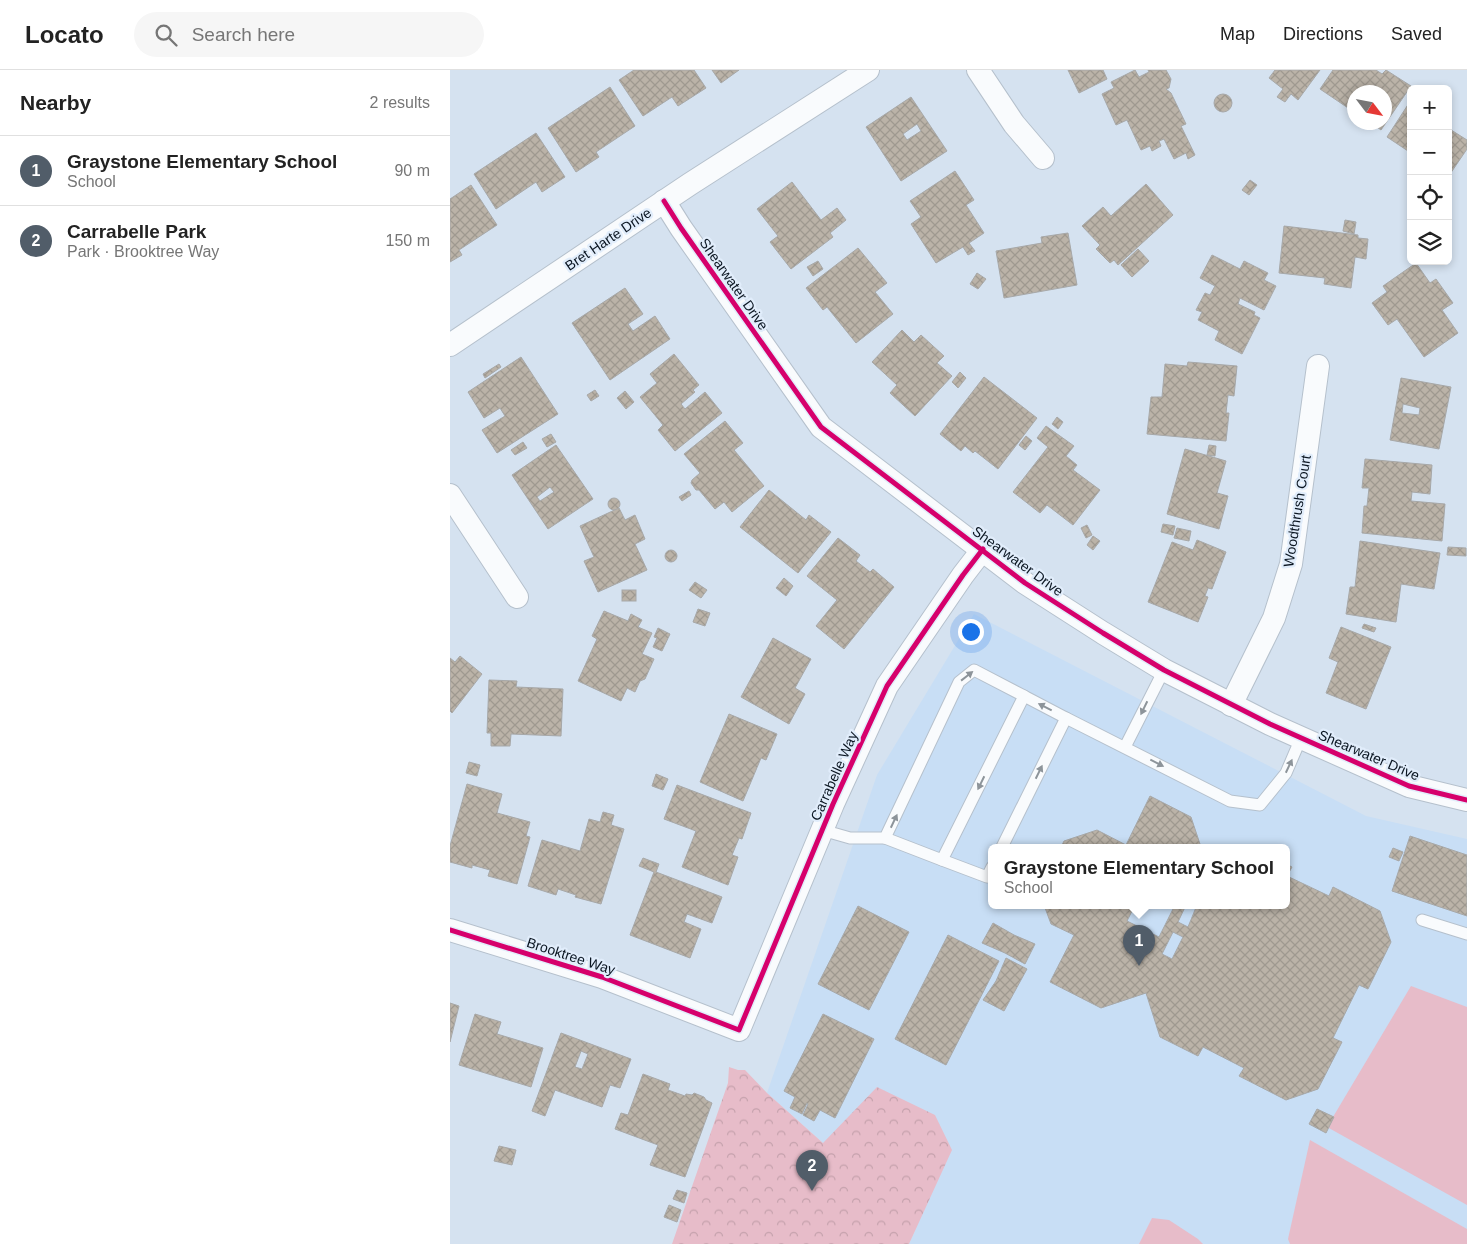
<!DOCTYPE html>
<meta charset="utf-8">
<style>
:root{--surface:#fff;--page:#f6f6f6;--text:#222;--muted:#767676;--line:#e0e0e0;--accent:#515d69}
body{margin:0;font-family:Helvetica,sans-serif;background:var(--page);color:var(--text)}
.controls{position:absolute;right:15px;top:15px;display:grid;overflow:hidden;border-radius:8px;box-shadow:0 2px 8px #0003}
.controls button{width:45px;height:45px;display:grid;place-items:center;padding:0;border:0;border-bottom:1px solid var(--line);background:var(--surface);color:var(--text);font:25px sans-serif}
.compass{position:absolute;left:897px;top:15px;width:45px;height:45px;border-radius:50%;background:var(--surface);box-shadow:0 2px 8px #0003;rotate:122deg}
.you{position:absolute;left:520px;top:561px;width:18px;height:18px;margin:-12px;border:4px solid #fff;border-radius:50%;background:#1a73e8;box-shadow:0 0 0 8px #1a73e833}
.badge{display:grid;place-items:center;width:32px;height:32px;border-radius:50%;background:var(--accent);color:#fff;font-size:16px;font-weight:700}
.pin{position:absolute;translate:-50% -41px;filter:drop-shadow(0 1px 2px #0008)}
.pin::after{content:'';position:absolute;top:26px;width:18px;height:15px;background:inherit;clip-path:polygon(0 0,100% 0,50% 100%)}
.popup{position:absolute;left:538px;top:774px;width:302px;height:65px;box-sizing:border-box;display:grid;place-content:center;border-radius:8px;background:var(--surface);filter:drop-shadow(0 1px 4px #0005);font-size:16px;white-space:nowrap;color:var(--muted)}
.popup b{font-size:19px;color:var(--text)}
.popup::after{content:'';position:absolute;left:50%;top:100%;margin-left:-10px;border:10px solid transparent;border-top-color:var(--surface)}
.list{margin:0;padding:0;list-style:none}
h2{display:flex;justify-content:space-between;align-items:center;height:65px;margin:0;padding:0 20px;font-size:21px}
h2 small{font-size:16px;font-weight:400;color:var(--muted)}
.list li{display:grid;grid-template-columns:32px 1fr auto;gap:15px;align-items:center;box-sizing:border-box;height:70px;padding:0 20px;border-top:1px solid var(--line)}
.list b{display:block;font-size:19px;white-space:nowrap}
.list p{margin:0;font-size:16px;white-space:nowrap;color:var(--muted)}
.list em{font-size:16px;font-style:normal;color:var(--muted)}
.icon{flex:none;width:28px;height:28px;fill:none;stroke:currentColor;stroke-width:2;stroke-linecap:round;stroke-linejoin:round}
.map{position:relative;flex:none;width:1017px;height:1174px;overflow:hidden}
header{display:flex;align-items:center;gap:30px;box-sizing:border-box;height:70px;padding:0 25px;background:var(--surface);border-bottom:1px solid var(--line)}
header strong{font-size:24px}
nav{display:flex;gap:28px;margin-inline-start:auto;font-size:18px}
.search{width:350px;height:45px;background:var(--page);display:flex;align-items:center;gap:12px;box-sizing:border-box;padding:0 18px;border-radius:28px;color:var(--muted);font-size:19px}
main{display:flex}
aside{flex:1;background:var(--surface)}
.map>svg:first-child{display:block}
.built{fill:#c8def5;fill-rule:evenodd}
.park{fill:url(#park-crowns)}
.pitch{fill:#e7bcc9}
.building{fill:url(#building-cross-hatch);stroke:#a7a8a8;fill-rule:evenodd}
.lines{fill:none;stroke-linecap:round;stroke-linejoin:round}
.service-casing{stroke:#b5c0cc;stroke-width:13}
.minor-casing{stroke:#b5c0cc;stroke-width:24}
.service{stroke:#f9fbfd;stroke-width:11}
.minor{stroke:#f9fbfd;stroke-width:22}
.cycleway-casing{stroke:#e1edfb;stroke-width:8}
.cycleway{stroke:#d6006c;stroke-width:5}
.oneway{fill:#8d949a}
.labels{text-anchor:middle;stroke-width:4.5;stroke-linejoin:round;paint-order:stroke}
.street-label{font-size:14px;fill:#0a1521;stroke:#e1edfb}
</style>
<header>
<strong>Locato</strong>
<div class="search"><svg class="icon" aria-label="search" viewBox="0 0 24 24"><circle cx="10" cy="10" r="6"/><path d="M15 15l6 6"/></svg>Search here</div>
<nav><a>Map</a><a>Directions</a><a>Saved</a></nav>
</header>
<main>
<aside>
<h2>Nearby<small>2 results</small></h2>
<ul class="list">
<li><span class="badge">1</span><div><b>Graystone Elementary School</b><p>School</p></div><em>90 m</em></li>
<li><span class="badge">2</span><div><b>Carrabelle Park</b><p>Park · Brooktree Way</p></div><em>150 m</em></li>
</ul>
</aside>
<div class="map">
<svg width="1017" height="1174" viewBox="0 0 1017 1174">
<defs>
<pattern id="park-crowns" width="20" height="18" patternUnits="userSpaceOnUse" patternTransform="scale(1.25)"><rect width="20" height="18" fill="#e7bcc9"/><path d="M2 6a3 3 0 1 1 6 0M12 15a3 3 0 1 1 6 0" fill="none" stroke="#c5a1ac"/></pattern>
<pattern id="building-cross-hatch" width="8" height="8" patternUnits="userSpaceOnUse" patternTransform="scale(1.25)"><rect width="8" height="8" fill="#bbb3a8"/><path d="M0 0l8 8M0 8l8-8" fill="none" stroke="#9f9990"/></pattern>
</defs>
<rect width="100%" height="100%" fill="#d5e2f0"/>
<path class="built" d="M 524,544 L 916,746 L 1017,769 L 1017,1174 L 459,1174 L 465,1161 L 426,1120 L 317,1023 L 427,705 ZM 542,777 L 836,777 L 836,835 L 542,835 Z"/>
<polygon class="park" points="279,997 288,1000 295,1000 317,1023 373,1073 427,1017 485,1045 502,1080 459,1174 222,1174 278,1013"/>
<g class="pitch">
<polygon points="961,916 1017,937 1017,1135 877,1057"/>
<polygon points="860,1070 1017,1159 1017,1174 840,1174 838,1169"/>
<polygon points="702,1148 719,1150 748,1169 753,1174 689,1174"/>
</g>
<g class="building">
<polygon points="184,0 244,0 256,18 228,36 222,27 193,46 169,10"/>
<polygon points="262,0 289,0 271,13"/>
<polygon points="618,0 653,0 657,9 629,23"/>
<polygon points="685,0 689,7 699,2 698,0 716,0 721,9 719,18 716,19 721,23 736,54 731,56 745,85 738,89 736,83 724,89 714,69 709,71 711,76 702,81 700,76 691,80 677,50 666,55 652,24 664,18 661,12"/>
<polygon points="825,0 870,0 848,30 841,24 835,32 827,27 833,19 819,8"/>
<polygon points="883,0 926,0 932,4 936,0 961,16 931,60 920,52 934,52 934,22 904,22 904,42 870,19"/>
<polygon points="160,17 185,56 146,82 149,87 126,102 98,58"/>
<circle cx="773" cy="33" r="9"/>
<path d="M 461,27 L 497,81 L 451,111 L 416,57 ZM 467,54 L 471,61 L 457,70 L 453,64 Z"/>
<polygon points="961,30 961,83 937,67"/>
<polygon points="998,58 1017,70 1017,79 998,107"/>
<polygon points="86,63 115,107 92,122 86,112 46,139 24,104"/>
<polygon points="505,101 524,130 516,135 534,163 519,173 525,181 518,185 513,177 486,193 461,154 471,147 460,131"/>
<polygon points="800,110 807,115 799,125 792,120"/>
<polygon points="342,112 371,150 387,138 396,150 380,163 383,167 341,199 320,172 328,166 307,139"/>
<polygon points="696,114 723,145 668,195 664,190 660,193 646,179 650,175 632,156 653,137 661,146"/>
<polygon points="21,115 47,155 9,180 12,185 0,192 0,129"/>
<polygon points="895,150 906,152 904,164 893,161"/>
<polygon points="834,156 908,165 908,168 918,169 916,189 905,187 901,218 874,214 875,208 829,203"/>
<polygon points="618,163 627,215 554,228 546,181 592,173 591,167"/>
<polygon points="408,178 437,213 425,222 443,244 406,273 377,237 373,240 356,218"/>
<polygon points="688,179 699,191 682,207 671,195"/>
<polygon points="762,185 790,199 794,191 818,203 814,210 826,216 814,240 790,228 788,234 805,242 804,245 810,248 792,284 765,270 769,261 748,250 752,242 746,240 755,223 760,225 765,216 750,208"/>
<polygon points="368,191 373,199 363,206 357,197"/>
<polygon points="966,193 980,213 986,209 1003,233 992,240 1008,263 974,287 947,249 938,255 922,233 937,222 933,216"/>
<polygon points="527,203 536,209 528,219 520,214"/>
<polygon points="175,218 193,244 178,254 183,261 205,246 220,269 160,310 122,253"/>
<polygon points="452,260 464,272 471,265 494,286 487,293 502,306 465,346 440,323 447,315 422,292"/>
<polygon points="224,284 249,315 243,320 245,322 231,334 235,339 255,322 272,343 225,381 208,360 213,355 190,327 207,313 200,304"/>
<polygon points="71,287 108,344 47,383 32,360 55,346 50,338 34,348 18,322"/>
<polygon points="738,292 787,296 784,326 778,325 776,343 779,343 776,371 697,364 701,327 712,327 715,294 737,296"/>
<polygon points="49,294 51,297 35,308 33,304"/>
<polygon points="510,302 516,308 508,318 502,312"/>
<polygon points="534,307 587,348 548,399 525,381 523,383 515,376 511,381 490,364"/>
<path d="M 951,308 L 1001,317 L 989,379 L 940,370 ZM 953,334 L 970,338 L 969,345 L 952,343 Z"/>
<polygon points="145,320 149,326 141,331 137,325"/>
<polygon points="175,321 184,332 176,339 167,328"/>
<polygon points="607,347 613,352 608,359 602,354"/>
<polygon points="275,351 293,373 284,380 314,416 282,442 274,432 265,439 249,420 246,420 241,413 242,410 250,403 234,384"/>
<polygon points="596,356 624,376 616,386 627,395 623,400 650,420 623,455 597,435 590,443 563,422 598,377 587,368"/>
<polygon points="101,364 106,372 97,377 92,369"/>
<polygon points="576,366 582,371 575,380 569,375"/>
<polygon points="73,372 77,378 65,385 61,380"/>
<path d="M 106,375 L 143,429 L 98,459 L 62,405 ZM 100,417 L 104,422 L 90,431 L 87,427 Z"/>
<polygon points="759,375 766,376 765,386 757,385"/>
<polygon points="735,379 776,391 767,423 778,426 769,459 717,444"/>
<polygon points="915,389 982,395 980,424 962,422 961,431 995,434 992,471 912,463 914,436 917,436 919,418 912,418"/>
<polygon points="319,420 356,450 359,445 381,462 348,503 290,457"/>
<polygon points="239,421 241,425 232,431 229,427"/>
<circle cx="164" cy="434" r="6"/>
<polygon points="169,438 175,450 185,445 195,469 185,474 197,500 148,522 134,491 144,487 130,456"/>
<polygon points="713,454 725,456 723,465 711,462"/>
<polygon points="637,455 642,465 636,468 631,458"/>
<polygon points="727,458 741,461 739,471 724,468"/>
<polygon points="643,466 650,471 643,480 637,475"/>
<polygon points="388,468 410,485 406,491 420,502 423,499 444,517 394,579 366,556 387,530 357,506"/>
<polygon points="747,470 776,482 762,519 758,518 755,526 758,527 748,552 698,532 722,472 743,480"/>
<polygon points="910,471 990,483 984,519 951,514 946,552 896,544 900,517 905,517"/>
<polygon points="998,477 1016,478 1016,486 997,485"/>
<circle cx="221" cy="486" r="6"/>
<polygon points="334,508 343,516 336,526 326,518"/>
<polygon points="245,512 257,520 251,528 239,520"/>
<rect x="172" y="520" width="14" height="11"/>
<polygon points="248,539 260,543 255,556 243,552"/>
<polygon points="154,541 178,551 181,544 192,550 188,557 202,563 192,584 204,589 195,609 190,611 185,622 177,618 171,631 128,611 147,569 142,566"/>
<polygon points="914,554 926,558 924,562 912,558"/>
<polygon points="891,557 941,577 916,639 876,623 888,592 879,588"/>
<polygon points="208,558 220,564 212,581 203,577 207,568 204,567"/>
<polygon points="323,568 361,589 345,618 355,624 339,654 291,627"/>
<polygon points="10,586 32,604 2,643 0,641 0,588 5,592"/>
<polygon points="39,610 67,611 66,617 113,619 111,666 61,664 60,676 41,676 41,663 37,663"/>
<polygon points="279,644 327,664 316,690 311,688 293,731 250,712"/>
<polygon points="19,692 30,695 27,706 16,703"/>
<polygon points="206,704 218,709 213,720 202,716"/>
<polygon points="17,714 52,724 47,743 80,752 76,766 80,767 67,814 38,806 40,800 22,795 22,798 0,792 0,776"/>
<polygon points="227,715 301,743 292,769 289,768 282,785 288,787 278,815 232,797 246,761 214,749"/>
<polygon points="700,726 741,747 751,777 611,777 614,771 647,760 676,775"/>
<polygon points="153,742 164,745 161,755 174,759 151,834 125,827 126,825 108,819 106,825 78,816 92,770 130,781 139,749 150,752"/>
<polygon points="960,766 1017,785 1017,846 942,821"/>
<polygon points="943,778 953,782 949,791 939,787"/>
<polygon points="193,788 209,794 206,802 272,827 262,853 237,844 234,852 251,859 240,888 180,865 204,802 189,796"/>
<path d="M 836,794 L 842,797 L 837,806 L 879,826 L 883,817 L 930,841 L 941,872 L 918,919 L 909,915 L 883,968 L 892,972 L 868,1019 L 836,1030 L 789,1006 L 794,998 L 753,977 L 748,986 L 710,967 L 696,923 L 651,938 L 600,912 L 624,865 L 601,854 L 594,835 L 685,835 L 677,851 L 709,867 L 725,835 L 736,835 L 728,852 L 738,857 L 747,835 L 836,835 ZM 723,862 L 733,867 L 722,889 L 712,884 Z"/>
<polygon points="408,836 459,862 419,940 368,914"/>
<polygon points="543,853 564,865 585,874 575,894 555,883 532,873"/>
<polygon points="498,865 549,891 496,995 445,969"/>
<polygon points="556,888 577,899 554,941 533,930 546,911"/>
<polygon points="0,933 9,936 0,972"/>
<polygon points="25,944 51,952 47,964 93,978 81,1017 9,995"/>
<polygon points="373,944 424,969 385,1048 370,1040 364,1051 353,1045 358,1034 357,1033 352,1044 340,1038 345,1027 334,1021"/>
<path d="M 111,963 L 181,989 L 170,1018 L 160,1015 L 152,1037 L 105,1020 L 95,1046 L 82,1041 ZM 131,981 L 138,984 L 132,999 L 125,997 Z"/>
<polygon points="193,1004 220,1014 218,1020 235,1026 236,1024 242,1025 244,1023 254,1027 256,1030 262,1033 235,1107 200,1095 208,1075 165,1059 171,1043 178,1045"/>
<polygon points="867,1039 884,1047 876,1063 859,1054"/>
<polygon points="49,1076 66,1080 62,1095 44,1091"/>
<polygon points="227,1120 237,1123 234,1133 223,1129"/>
<polygon points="219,1135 231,1140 227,1152 214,1147"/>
</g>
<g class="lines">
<g class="service-casing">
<g id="service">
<polyline points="574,626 616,648"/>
<polyline points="675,677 714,600"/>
<polyline points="372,760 400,768 435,768 509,612 524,600 574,626 492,790 537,807 542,797"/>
<polyline points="435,768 492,790"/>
<polyline points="552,777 616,648 780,731 810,735 836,703 851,668"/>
<polyline points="972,850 1017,864"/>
</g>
</g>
<g class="minor-casing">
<g id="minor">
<polyline points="528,0 564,54 593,88"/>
<polyline points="214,131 231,158 371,357 575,513 653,563 714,600 820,654 959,716 1017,730"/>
<polyline points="0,275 240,114 418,0"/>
<polyline points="0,425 67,527"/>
<polyline points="781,635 824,548 841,494 868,296"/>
<polyline points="0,860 152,907 289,960 383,734 437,616 513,505 533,479"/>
</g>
</g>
<use href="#service" class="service"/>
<use href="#minor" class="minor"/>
<g class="cycleway-casing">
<g id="cycleway">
<polyline points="214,131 231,158 371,357 575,513 653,563 714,600 820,654 959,716 1017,730"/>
<polyline points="0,860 152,907 289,960 383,734 437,616 513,505 533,479"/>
</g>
</g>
<use href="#cycleway" class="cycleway"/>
</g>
<defs><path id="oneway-solid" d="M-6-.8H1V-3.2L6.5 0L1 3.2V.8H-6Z" transform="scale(1.25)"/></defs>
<g class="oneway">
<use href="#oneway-solid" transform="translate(517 606) rotate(-38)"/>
<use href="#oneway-solid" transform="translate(595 637) rotate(-153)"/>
<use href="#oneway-solid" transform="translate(694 638) rotate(116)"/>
<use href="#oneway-solid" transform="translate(707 693) rotate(27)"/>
<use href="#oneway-solid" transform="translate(839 696) rotate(-65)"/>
<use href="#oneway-solid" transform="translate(589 702) rotate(-64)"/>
<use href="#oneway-solid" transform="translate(531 713) rotate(116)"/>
<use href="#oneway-solid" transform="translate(444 751) rotate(-65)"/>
</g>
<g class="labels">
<g class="street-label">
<text transform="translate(158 169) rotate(-34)" y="5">Bret Harte Drive</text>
<text transform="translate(284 214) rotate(55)" y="5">Shearwater Drive</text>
<text transform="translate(847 441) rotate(-81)" y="5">Woodthrush Court</text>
<text transform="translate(568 491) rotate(36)" y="5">Shearwater Drive</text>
<text transform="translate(919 685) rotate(23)" y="5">Shearwater Drive</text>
<text transform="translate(384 706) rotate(-66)" y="5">Carrabelle Way</text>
<text transform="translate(121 886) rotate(18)" y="5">Brooktree Way</text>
</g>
</g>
</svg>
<div class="controls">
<button>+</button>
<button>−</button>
<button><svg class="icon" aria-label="locate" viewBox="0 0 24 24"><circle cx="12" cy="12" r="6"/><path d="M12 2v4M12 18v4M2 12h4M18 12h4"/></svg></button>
<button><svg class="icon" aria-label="layers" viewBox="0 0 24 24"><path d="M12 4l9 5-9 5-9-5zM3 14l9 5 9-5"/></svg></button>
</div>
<svg class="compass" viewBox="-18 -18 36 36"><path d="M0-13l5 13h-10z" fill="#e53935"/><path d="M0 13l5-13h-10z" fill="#767676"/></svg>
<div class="you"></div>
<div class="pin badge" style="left:689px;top:896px">1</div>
<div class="popup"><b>Graystone Elementary School</b>School</div>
<div class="pin badge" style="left:362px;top:1121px">2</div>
</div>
</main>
